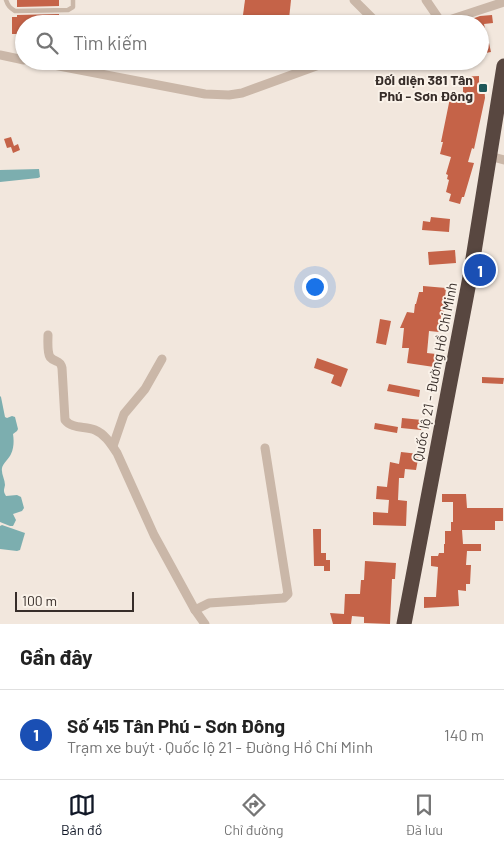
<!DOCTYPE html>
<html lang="vi">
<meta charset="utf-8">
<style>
:root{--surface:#fff;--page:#f6f6f6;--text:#222;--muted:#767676;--line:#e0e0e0;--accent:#111827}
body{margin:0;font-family:Barlow,sans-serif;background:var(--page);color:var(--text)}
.scale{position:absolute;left:15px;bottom:12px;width:119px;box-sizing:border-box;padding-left:5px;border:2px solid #372d29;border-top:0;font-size:14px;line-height:18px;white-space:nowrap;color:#372d29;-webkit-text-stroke:4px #faf2e9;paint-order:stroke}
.you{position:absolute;left:314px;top:286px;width:18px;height:18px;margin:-12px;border:4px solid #fff;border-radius:50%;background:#1a73e8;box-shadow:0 0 0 8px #1a73e833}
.badge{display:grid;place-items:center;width:32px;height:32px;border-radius:50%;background:var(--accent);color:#fff;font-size:16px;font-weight:700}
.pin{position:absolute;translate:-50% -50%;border:2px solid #fff;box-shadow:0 1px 5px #0006}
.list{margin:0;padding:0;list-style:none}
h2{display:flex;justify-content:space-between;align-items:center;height:65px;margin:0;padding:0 20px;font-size:21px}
h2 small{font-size:16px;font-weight:400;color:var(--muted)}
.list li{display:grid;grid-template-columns:32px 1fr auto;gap:15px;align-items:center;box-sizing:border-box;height:90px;padding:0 20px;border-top:1px solid var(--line)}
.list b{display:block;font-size:19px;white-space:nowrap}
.list p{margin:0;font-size:16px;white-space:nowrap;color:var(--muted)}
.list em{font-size:16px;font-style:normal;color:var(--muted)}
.icon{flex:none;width:28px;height:28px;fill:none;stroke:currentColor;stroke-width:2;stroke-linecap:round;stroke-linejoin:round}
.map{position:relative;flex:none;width:504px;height:624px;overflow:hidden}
.search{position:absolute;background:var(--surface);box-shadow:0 1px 4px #0004;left:15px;right:15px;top:15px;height:55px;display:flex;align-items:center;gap:12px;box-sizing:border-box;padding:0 18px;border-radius:28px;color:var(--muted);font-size:19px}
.sheet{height:155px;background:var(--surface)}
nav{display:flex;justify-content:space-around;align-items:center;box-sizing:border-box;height:70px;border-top:1px solid var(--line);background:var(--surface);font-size:14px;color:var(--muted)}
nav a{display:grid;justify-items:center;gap:2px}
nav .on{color:var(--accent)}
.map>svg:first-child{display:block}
.water{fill:#7caeaf}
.building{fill:#c56348}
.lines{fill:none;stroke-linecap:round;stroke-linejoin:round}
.lane{stroke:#cab7a8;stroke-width:4.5}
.street{stroke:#cab7a8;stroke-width:9}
.highway{stroke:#584740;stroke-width:15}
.poi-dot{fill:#1e5658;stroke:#faf2e9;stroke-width:2}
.labels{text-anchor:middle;stroke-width:4;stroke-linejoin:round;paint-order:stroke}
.poi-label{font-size:14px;font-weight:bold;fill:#372d29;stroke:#faf2e9;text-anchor:end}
.street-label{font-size:14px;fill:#372d29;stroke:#faf2e9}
</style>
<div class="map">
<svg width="504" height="624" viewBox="0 0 504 624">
<rect width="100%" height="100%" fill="#f2e7dd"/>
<g class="water">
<polygon points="39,169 40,177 38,178 0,182 0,170"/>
<path d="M 0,396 L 1,397 L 5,417 L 7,418 L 12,416 L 15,417 L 18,429 L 17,431 L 13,434 C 14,440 14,448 11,454 C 9,459 3,463 2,468 C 1,474 5,479 5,485 C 4,490 3,491 6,496 L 17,495 L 21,497 L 24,508 L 22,511 L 13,514 L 16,520 L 13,526 L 10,526 L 0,522 Z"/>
<polygon points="2,525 25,533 20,550 17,551 0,549 0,526"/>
</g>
<g class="building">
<polygon points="17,0 59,0 59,6 17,7"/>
<polygon points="245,0 291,0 289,19 243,15"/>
<polygon points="59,14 59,24 24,24 24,34 12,34 12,17 17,17 17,15"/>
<polygon points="492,15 493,23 484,24 488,43 489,43 491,52 480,54 480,24 470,24 469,20 480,16"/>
<polygon points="479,76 479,83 484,83 485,98 474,149 472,148 468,162 474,163 464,197 462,197 460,204 449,201 451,194 446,192 449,180 447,179 448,175 446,174 451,157 440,154 443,142 441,142 450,98 463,97 463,84 457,84 457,77"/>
<polygon points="11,137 14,146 18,144 20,150 13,153 11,147 7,148 4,139"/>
<polygon points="431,217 450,219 449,232 422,230 423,221 430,222"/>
<polygon points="455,250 456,263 429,265 428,252"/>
<polygon points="423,286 446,288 443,316 441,316 439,332 429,331 427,353 436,354 434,367 407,363 409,348 402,348 404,328 400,328 407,312 414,313 415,304 416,304 419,292 423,292"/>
<polygon points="380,319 391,321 386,345 376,343"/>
<polygon points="317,358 348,369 341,387 331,383 334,375 314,368"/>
<polygon points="482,377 504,378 503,384 482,383"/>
<polygon points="389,384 420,390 419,397 387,391"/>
<polygon points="402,418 422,420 421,430 401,428"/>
<polygon points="375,423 398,427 397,433 374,429"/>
<polygon points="401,452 419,454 416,470 405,469 404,478 399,478 398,500 407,501 406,526 373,525 373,512 388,513 389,500 376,499 377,486 387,487 390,462 399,464"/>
<polygon points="442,494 466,494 467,508 503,508 503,521 495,521 495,530 462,530 463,544 481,544 481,551 467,551 466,565 471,565 470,584 466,584 466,591 458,590 459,606 424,608 424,597 436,597 438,567 431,566 431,556 438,556 439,553 444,553 444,544 445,544 445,531 451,531 451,522 453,522 453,502 442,502"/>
<polygon points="313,529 321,529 321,553 326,553 326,560 330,560 330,571 324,571 324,566 314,566"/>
<polygon points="365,561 396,563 395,579 392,579 390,624 364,623 364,617 352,616 351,624 333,624 330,613 344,614 345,594 360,594 361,580 364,580"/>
</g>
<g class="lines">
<path class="lane" d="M 6,0 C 8,6 10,8 15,11 L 68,10 L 73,7 L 73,0"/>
<g class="street">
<polyline points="354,0 378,24"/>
<polyline points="426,0 441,22"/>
<polyline points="437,24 504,2"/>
<polyline points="0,55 24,60"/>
<polyline points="33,61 205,94 229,95 242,93 330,61"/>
<polyline points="489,156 504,160"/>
<path d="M 48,335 C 48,340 47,352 50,357 C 55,363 60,359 62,368 L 65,420 C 72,429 85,426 95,430 C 105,434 111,444 117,453 L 154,535 L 195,610 L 205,624"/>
<polyline points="113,446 124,414 145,389 162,359"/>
<polyline points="195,610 209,603 284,598 288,594 265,448"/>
</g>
<polyline class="highway" points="404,624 470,277 504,66"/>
</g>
<rect class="poi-dot" x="478" y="83" width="10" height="10" rx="2.5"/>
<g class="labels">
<g class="poi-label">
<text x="473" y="85">Đối diện 381 Tân<tspan x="473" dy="16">Phú - Sơn Đông</tspan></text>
</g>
<g class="street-label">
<text transform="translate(435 372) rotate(-79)" y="5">Quốc lộ 21 - Đường Hồ Chí Minh</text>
</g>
</g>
</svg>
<div class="scale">100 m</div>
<div class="you"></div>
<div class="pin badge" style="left:480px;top:270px;background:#1a4fb4">1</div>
<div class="search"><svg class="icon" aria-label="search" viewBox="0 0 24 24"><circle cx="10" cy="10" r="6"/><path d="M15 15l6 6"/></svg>Tìm kiếm</div>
</div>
<section class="sheet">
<h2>Gần đây<small></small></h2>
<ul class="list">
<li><span class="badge" style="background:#1a4fb4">1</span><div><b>Số 415 Tân Phú - Sơn Đông</b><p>Trạm xe buýt · Quốc lộ 21 - Đường Hồ Chí Minh</p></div><em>140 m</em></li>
</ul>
</section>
<nav>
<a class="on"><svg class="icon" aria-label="map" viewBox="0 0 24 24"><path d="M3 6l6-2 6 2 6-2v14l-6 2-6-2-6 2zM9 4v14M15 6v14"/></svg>Bản đồ</a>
<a><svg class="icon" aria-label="directions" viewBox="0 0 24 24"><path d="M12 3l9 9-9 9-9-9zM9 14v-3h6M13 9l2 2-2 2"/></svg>Chỉ đường</a>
<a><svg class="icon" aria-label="saved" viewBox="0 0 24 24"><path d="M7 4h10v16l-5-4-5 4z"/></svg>Đã lưu</a>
</nav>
